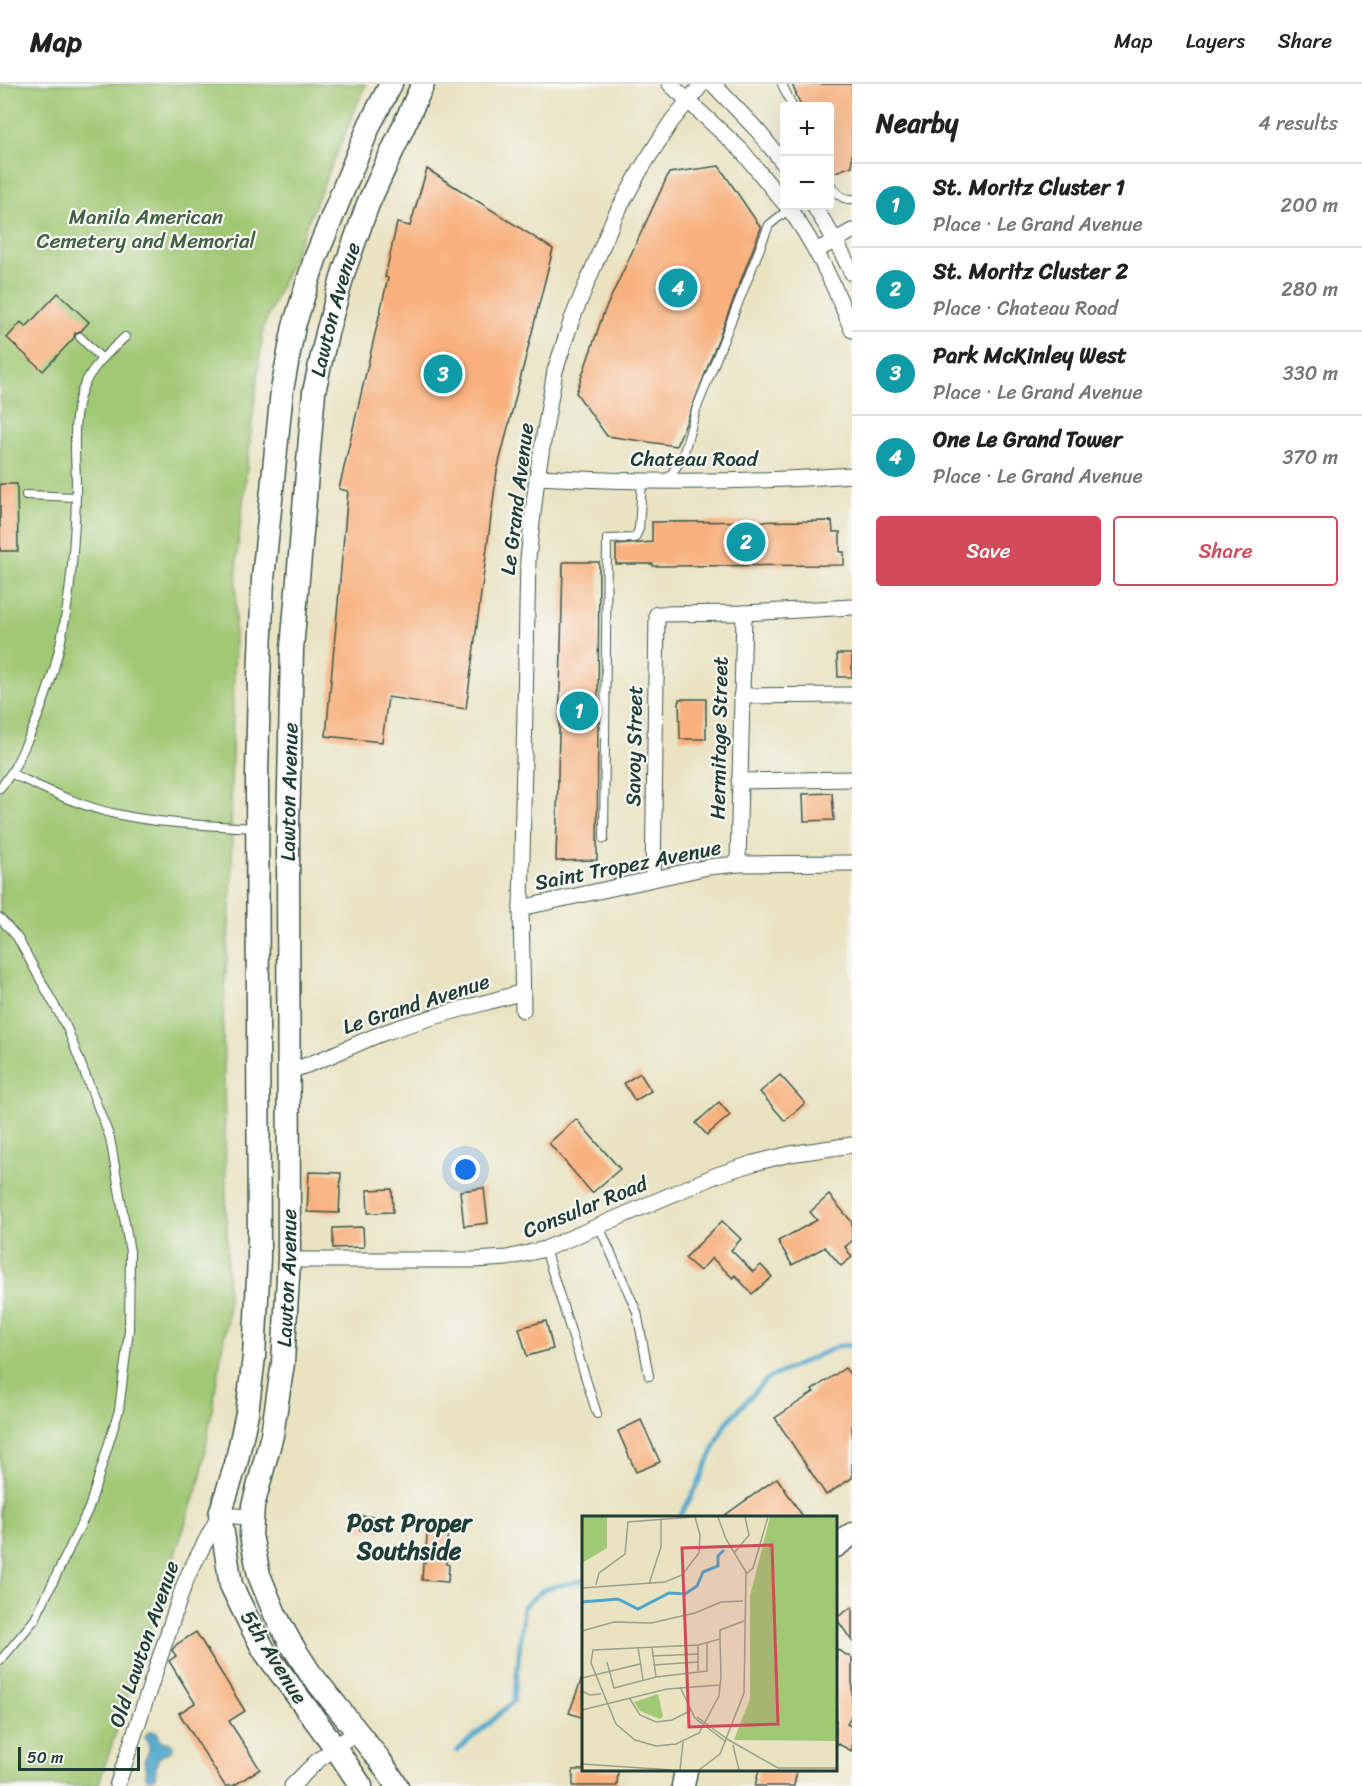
<!DOCTYPE html>
<meta charset="utf-8">
<style>
:root{--surface:#fff;--page:#f6f6f6;--text:#222;--muted:#767676;--line:#e0e0e0;--accent:#d1495b}
body{margin:0;font-family:Sriracha,sans-serif;background:var(--page);color:var(--text)}
.controls{position:absolute;right:18px;top:18px;display:grid;overflow:hidden;border-radius:6px;box-shadow:0 6px 24px #0002}
.controls button{width:54px;height:54px;display:grid;place-items:center;padding:0;border:0;border-bottom:2px solid var(--line);background:var(--surface);color:var(--text);font:30px sans-serif}
.scale{position:absolute;left:18px;bottom:15px;width:122px;box-sizing:border-box;padding-left:6px;border:3px solid #1f3d34;border-top:0;font-size:16px;line-height:21px;white-space:nowrap;color:#1f3d34;-webkit-text-stroke:4px #f6f6f2;paint-order:stroke}
.you{position:absolute;left:466px;top:1086px;width:21px;height:21px;margin:-15px;border:4px solid #fff;border-radius:50%;background:#1a73e8;box-shadow:0 0 0 9px #1a73e833}
.badge{display:grid;place-items:center;width:39px;height:39px;border-radius:50%;background:var(--accent);color:#fff;font-size:20px;font-weight:700}
.pin{position:absolute;translate:-50% -50%;border:3px solid #fff;box-shadow:0 2px 6px #0006}
.list{margin:0;padding:0;list-style:none}
h2{display:flex;justify-content:space-between;align-items:center;height:78px;margin:0;padding:0 24px;font-size:26px}
h2 small{font-size:20px;font-weight:400;color:var(--muted)}
.list li{display:grid;grid-template-columns:39px 1fr auto;gap:18px;align-items:center;box-sizing:border-box;height:84px;padding:0 24px;border-top:2px solid var(--line)}
.list b{display:block;font-size:22px;white-space:nowrap}
.list p{margin:0;font-size:20px;white-space:nowrap;color:var(--muted)}
.list em{font-size:20px;font-style:normal;color:var(--muted)}
.actions{display:flex;gap:12px;padding:18px 24px}
.actions a{flex:1;padding:14px 0;border:2px solid var(--accent);border-radius:6px;text-align:center;font-size:21px;color:var(--accent)}
.actions .main{background:var(--accent);color:#fff}
.map{position:relative;flex:none;width:852px;height:1702px;overflow:hidden}
header{display:flex;align-items:center;gap:36px;box-sizing:border-box;height:84px;padding:0 30px;background:var(--surface);border-bottom:2px solid var(--line)}
header strong{font-size:28px}
nav{display:flex;gap:33px;margin-inline-start:auto;font-size:21px}
main{display:flex}
aside{flex:1;background:var(--surface)}
.map>svg:first-child{display:block}
.green{fill:#a1c874;stroke:#608254;stroke-width:1.5}
.water{fill:#4ca5ca;stroke:#36717f;stroke-width:1.5}
.lines{fill:none;stroke-linecap:round;stroke-linejoin:round}
.stream{stroke:#4ca5ca;stroke-width:4.5}
.building{fill:#f8b17e}
.lane-casing{stroke:#3d5649;stroke-width:10}
.street-casing{stroke:#3d5649;stroke-width:17}
.secondary-casing{stroke:#3d5649;stroke-width:25}
.lane{stroke:#fff;stroke-width:8}
.street{stroke:#fff;stroke-width:15}
.secondary{stroke:#fff;stroke-width:22}
.labels{text-anchor:middle;stroke-width:4.5;stroke-linejoin:round;paint-order:stroke}
.park-label{font-size:21px;fill:#406044;stroke:#f6f6f2}
.street-label{font-size:21px;fill:#1f3d34;stroke:#f6f6f2}
.quarter-label{font-size:24px;font-weight:bold;fill:#1f3d34;stroke:#f6f6f2}
.inset-river{fill:none;stroke:#4ca5ca;stroke-width:3}
.inset-road{fill:none;stroke:#98a189;stroke-width:1.5}
.view{fill:#d1495b;fill-opacity:0.15;stroke:#d1495b;stroke-width:3}
.inset-edge{fill:none;stroke:#1f3d34;stroke-width:3}
</style>
<header>
<strong>Map</strong>
<nav><a>Map</a><a>Layers</a><a>Share</a></nav>
</header>
<main>
<div class="map">
<svg width="852" height="1702" viewBox="0 0 852 1702">
<rect width="100%" height="100%" fill="#f6f6f2"/>
<filter id="ink" filterUnits="userSpaceOnUse"><feTurbulence type="fractalNoise" baseFrequency=".0167" numOctaves="2"/><feDisplacementMap in="SourceGraphic" scale="12" xChannelSelector="R" yChannelSelector="G"/><feConvolveMatrix kernelMatrix="1 2 1 2 8 2 1 2 1" color-interpolation-filters="sRGB"/></filter>
<filter id="wash" filterUnits="userSpaceOnUse"><feTurbulence type="fractalNoise" baseFrequency=".008" numOctaves="4" result="noise"/><feDisplacementMap in="SourceGraphic" scale="24" xChannelSelector="R" yChannelSelector="G"/><feGaussianBlur stdDeviation="1.35" result="paint"/><feColorMatrix in="noise" values="0 0 0 0 0 0 0 0 0 0 0 0 0 0 0 0 0 1.4 0 .05"/><feComposite in="paint" operator="in"/></filter>
<g filter="url(#wash)">
<rect width="100%" height="100%" fill="#e9e3c2"/>
<polygon class="green" points="0,0 366,0 263,244 237,470 231,704 232,790 223,936 228,1229 201,1392 98,1702 0,1702"/>
<path class="water" d="M 149,1647 L 157,1648 L 161,1657 L 170,1659 L 173,1662 L 171,1667 C 154,1673 157,1678 155,1694 L 150,1696 L 145,1693 L 147,1685 L 144,1677 L 149,1667 L 149,1661 L 145,1653 Z"/>
<g class="lines">
<g class="stream">
<polyline points="679,1434 696,1404 725,1340 767,1295 838,1262 852,1261"/>
<polyline points="457,1667 514,1617 524,1522 544,1505 584,1496"/>
</g>
</g>
<g id="blocks">
<g class="building">
<polygon points="792,0 852,0 852,82 830,90 830,22 801,22"/>
<polygon points="719,82 761,144 687,337 676,362 607,352 576,309 604,228 669,89"/>
<polygon points="427,85 553,165 497,387 466,625 388,613 382,658 326,652 348,407 339,405 388,194 385,193 397,139 410,142"/>
<polygon points="58,209 89,238 81,247 75,249 74,254 43,287 7,254 21,238 26,243"/>
<polygon points="0,400 17,400 18,467 0,467"/>
<polygon points="832,437 833,448 840,448 840,468 844,468 844,481 653,482 653,480 616,480 616,461 652,458 652,438"/>
<polygon points="563,478 599,478 597,776 556,777"/>
<polygon points="837,570 852,570 852,593 838,593"/>
<polygon points="679,615 706,615 706,655 680,655"/>
<polygon points="832,709 834,736 804,737 803,710"/>
<polygon points="640,989 651,1007 635,1017 624,999"/>
<polygon points="780,991 805,1019 785,1037 760,1008"/>
<polygon points="719,1018 730,1031 707,1051 696,1039"/>
<polygon points="576,1035 620,1085 592,1109 549,1059"/>
<polygon points="309,1088 341,1089 339,1129 307,1128"/>
<polygon points="484,1104 488,1139 464,1142 460,1107"/>
<polygon points="392,1105 393,1128 368,1129 367,1106"/>
<polygon points="829,1111 852,1138 852,1157 845,1163 852,1173 841,1182 825,1163 792,1181 778,1157 817,1136 810,1128"/>
<polygon points="722,1137 741,1155 731,1166 753,1188 761,1181 772,1193 752,1210 735,1191 733,1194 712,1174 700,1187 685,1174"/>
<polygon points="363,1143 364,1163 333,1164 333,1144"/>
<polygon points="546,1237 553,1265 527,1272 519,1244"/>
<polygon points="845,1284 852,1293 852,1394 826,1411 775,1334 814,1308 812,1306"/>
<polygon points="641,1336 660,1378 636,1388 618,1347"/>
<polygon points="777,1394 804,1434 721,1434"/>
<polygon points="361,1432 383,1433 382,1447 360,1446"/>
<polygon points="428,1437 448,1438 446,1480 449,1481 448,1498 422,1496 423,1479 425,1479"/>
<polygon points="852,1523 852,1557 836,1534"/>
<polygon points="196,1548 245,1627 229,1637 260,1685 233,1702 225,1702 179,1629 195,1619 169,1577 176,1572 172,1566 177,1560"/>
<polygon points="836,1565 852,1574 852,1630 847,1640 852,1643 852,1667 836,1659"/>
<polygon points="582,1594 584,1594 584,1634 569,1629"/>
<polygon points="573,1686 618,1686 617,1702 573,1702"/>
<polygon points="759,1686 797,1686 794,1702 755,1702"/>
</g>
</g>
</g>
<g filter="url(#ink)">
<use href="#blocks" fill-opacity="0" stroke="#3d5649" stroke-width="1.5"/>
<g class="lines">
<g class="lane-casing">
<g id="lane">
<polyline points="782,0 792,22"/>
<path d="M 830,100 C 836,108 841,116 852,115"/>
<polyline points="80,253 101,274"/>
<polyline points="667,396 682,375 696,326 769,141 789,125"/>
<polyline points="26,411 76,413"/>
<path d="M 12,690 C 45,705 79,722 116,730 C 161,740 208,741 254,744"/>
<path d="M 0,704 C 13,689 20,672 29,653 C 65,576 73,498 76,414 C 77,379 70,339 82,306 C 91,283 108,269 125,253"/>
<polyline points="604,755 607,455 635,454 639,445 642,398"/>
<polyline points="0,834 17,853 67,944 110,1054 130,1168 129,1246 119,1326 89,1424 35,1535 0,1577"/>
<polyline points="599,1142 637,1228 649,1292"/>
<polyline points="545,1165 597,1330"/>
</g>
</g>
<g class="street-casing">
<g id="street">
<polyline points="670,0 742,67 784,119"/>
<polyline points="713,0 758,47 784,80"/>
<path d="M 787,122 C 815,159 835,202 852,246"/>
<polyline points="814,122 835,156 852,189"/>
<polyline points="816,167 852,147"/>
<path d="M 537,393 C 642,399 747,399 852,391"/>
<polyline points="741,612 852,611"/>
<polyline points="739,697 852,695"/>
<polyline points="738,780 744,529"/>
<polyline points="653,795 657,530 744,529 852,523"/>
<polyline points="521,824 708,783 738,780 852,779"/>
<polyline points="523,926 521,824 528,475 537,393 555,287 572,235 614,134 641,85 671,38 702,0"/>
<path d="M 289,987 C 322,978 353,960 386,948 C 431,932 478,921 523,908"/>
<polyline points="289,1176 474,1176 507,1174 545,1165 717,1091 754,1079 790,1070 852,1061"/>
<polyline points="117,1702 184,1501 190,1487 220,1430 252,1434"/>
<polyline points="292,1702 316,1678 357,1647"/>
</g>
</g>
<g class="secondary-casing">
<g id="secondary">
<polyline points="836,1462 852,1450"/>
<polyline points="361,1702 335,1663 265,1568 249,1538 231,1501 220,1430 236,1380 247,1329 254,1273 259,1174 257,693 259,596 263,495 282,306 294,242 315,175 370,40 391,0"/>
<path id="s1" d="M 397,1702 L 379,1675 L 310,1589 L 290,1558 L 275,1530 L 259,1491 L 251,1451 L 253,1422 L 272,1351 L 283,1279 L 289,1176 L 288,747 L 292,565 L 314,308 L 327,249 L 344,187 L 368,120 L 423,0"/>
<polyline points="683,1702 686,1686"/>
</g>
</g>
<use href="#lane" class="lane"/>
<use href="#street" class="street"/>
<use href="#secondary" class="secondary"/>
</g>
</g>
<g class="labels">
<g class="park-label">
<text x="146" y="140">Manila American<tspan x="146" dy="24">Cemetery and Memorial</tspan></text>
</g>
<g class="street-label">
<text dy="7" stroke="none"><textPath href="#s1" startOffset="1527">Lawton Avenue</textPath></text>
<text x="694" y="382">Chateau Road</text>
<text transform="translate(517 415) rotate(-83)" y="7">Le Grand Avenue</text>
<text transform="translate(719 654) rotate(-89)" y="7">Hermitage Street</text>
<text transform="translate(634 662) rotate(-89)" y="7">Savoy Street</text>
<text dy="7" stroke="none"><textPath href="#s1" startOffset="1041">Lawton Avenue</textPath></text>
<text transform="translate(628 781) rotate(-11)" y="7">Saint Tropez Avenue</text>
<text transform="translate(416 920) rotate(-18)" y="7">Le Grand Avenue</text>
<text transform="translate(585 1123) rotate(-22)" y="7">Consular Road</text>
<text dy="7" stroke="none"><textPath href="#s1" startOffset="555">Lawton Avenue</textPath></text>
<text transform="translate(144 1560) rotate(-71)" y="7">Old Lawton Avenue</text>
<text transform="translate(274 1573) rotate(58)" y="7">5th Avenue</text>
</g>
<g class="quarter-label">
<text x="409" y="1447">Post Proper<tspan x="409" dy="28">Southside</tspan></text>
</g>
</g>
<g transform="translate(582 1432)">
<rect width="255" height="255" fill="#e9e3c2"/>
<path d="M 0,1 L 25,1 L 25,32 L 0,47 ZM 188,1 L 255,1 L 255,225 L 152,224 L 168,183 L 168,80 ZM 76,178 L 81,200 L 78,203 L 58,195 L 52,186 Z" fill="#a1c874"/>
<path class="inset-river" d="M 0,86 L 36,83 L 56,93 L 87,77 L 103,78 L 115,70 L 121,56 L 136,50 L 136,40 L 142,34"/>
<path class="inset-road" d="M 153,36 L 167,19 L 163,1M 164,58 L 171,52 L 186,1M 67,68 L 79,31 L 79,4M 14,69 L 17,57 L 43,38 L 46,6 L 110,1M 0,72 L 83,66 L 100,59 L 117,37 L 118,19 L 113,1M 138,113 L 138,123 L 139,160 L 137,180 L 117,217 L 94,228 L 74,230 L 53,224 L 34,208 L 9,147 L 11,134 L 116,129 L 138,123M 138,114 L 162,105M 0,115 L 32,106 L 69,107 L 113,97 L 139,86 L 161,85M 116,129 L 116,155M 56,131 L 61,164M 70,131 L 74,161M 70,140 L 116,138M 25,146 L 32,172 L 74,161 L 125,155 L 125,127M 71,149 L 116,146M 0,162 L 58,148M 98,171 L 113,202 L 144,226M 0,175 L 8,179 L 19,178M 48,183 L 58,199 L 74,206 L 90,204 L 110,194M 0,194 L 85,173 L 138,169M 115,201 L 145,223M 145,223 L 196,252 L 255,252M 151,229 L 157,254M 0,248 L 90,254M 98,254 L 101,226M 117,254 L 138,238 L 162,177 L 164,56 L 144,23 L 136,1"/>
<path class="view" d="M 190,29 L 196,208 L 107,211 L 100,32 Z"/>
<rect width="255" height="255" class="inset-edge"/>
</g>
</svg>
<div class="controls">
<button>+</button>
<button>−</button>
</div>
<div class="scale">50 m</div>
<div class="you"></div>
<div class="pin badge" style="left:579px;top:627px;background:#0f9aa8">1</div>
<div class="pin badge" style="left:746px;top:458px;background:#0f9aa8">2</div>
<div class="pin badge" style="left:443px;top:290px;background:#0f9aa8">3</div>
<div class="pin badge" style="left:678px;top:204px;background:#0f9aa8">4</div>
</div>
<aside>
<h2>Nearby<small>4 results</small></h2>
<ul class="list">
<li><span class="badge" style="background:#0f9aa8">1</span><div><b>St. Moritz Cluster 1</b><p>Place · Le Grand Avenue</p></div><em>200 m</em></li>
<li><span class="badge" style="background:#0f9aa8">2</span><div><b>St. Moritz Cluster 2</b><p>Place · Chateau Road</p></div><em>280 m</em></li>
<li><span class="badge" style="background:#0f9aa8">3</span><div><b>Park McKinley West</b><p>Place · Le Grand Avenue</p></div><em>330 m</em></li>
<li><span class="badge" style="background:#0f9aa8">4</span><div><b>One Le Grand Tower</b><p>Place · Le Grand Avenue</p></div><em>370 m</em></li>
</ul>
<div class="actions"><a class="main">Save</a><a>Share</a></div>
</aside>
</main>
